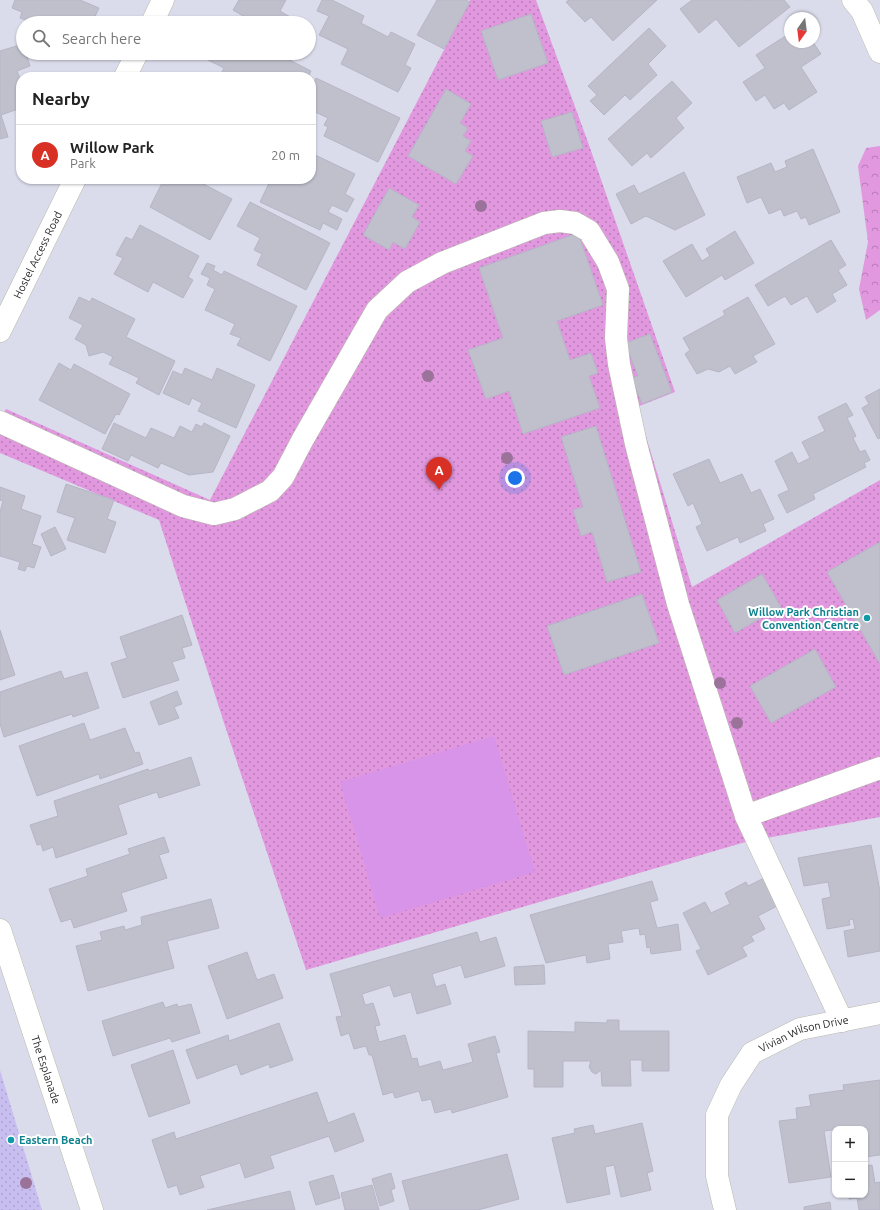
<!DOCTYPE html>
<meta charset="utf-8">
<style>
:root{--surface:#fff;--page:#f2f2f2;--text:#222;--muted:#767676;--line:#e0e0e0;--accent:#d93025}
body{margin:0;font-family:Ubuntu,sans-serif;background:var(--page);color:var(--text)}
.controls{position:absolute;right:12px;bottom:12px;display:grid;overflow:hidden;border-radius:8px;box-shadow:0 1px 3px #0004}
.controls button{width:36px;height:36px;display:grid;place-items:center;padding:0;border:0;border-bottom:1px solid var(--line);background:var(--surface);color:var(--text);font:20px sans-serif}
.compass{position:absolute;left:784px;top:12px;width:36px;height:36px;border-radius:50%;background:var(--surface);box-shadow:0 1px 3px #0004;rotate:194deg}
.you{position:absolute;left:515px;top:478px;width:14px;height:14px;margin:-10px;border:3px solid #fff;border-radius:50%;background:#1a73e8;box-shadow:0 0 0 6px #1a73e833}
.badge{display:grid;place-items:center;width:26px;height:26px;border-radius:50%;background:var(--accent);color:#fff;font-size:13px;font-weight:700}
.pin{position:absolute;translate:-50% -33px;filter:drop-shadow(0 1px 2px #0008)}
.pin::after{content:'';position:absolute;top:21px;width:14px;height:12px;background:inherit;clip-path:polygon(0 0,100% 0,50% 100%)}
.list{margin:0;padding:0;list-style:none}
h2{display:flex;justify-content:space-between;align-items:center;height:52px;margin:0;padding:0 16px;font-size:17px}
h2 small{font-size:13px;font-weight:400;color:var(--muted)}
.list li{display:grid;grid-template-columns:26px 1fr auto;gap:12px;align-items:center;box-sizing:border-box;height:60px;padding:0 16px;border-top:1px solid var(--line)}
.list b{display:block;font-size:15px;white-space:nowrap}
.list p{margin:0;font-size:13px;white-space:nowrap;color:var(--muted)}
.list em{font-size:13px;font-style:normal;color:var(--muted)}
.icon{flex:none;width:22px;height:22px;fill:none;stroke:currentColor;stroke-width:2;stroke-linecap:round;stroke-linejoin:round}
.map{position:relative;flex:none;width:880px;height:1210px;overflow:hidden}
.search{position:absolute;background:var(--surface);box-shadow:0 1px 3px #0004;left:16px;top:16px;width:300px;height:44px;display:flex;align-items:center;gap:10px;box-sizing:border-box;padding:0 14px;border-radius:22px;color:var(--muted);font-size:15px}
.panel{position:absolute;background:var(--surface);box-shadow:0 1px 3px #0004;left:16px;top:72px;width:300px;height:112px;border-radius:16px}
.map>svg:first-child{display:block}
.forest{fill:url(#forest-crowns)}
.sand{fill:url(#sand-dots)}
.park{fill:url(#park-dots)}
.pitch{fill:#d894e9}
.building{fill:#c0c0cd;stroke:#b5b5c6}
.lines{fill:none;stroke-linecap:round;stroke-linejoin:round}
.minor-casing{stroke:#b7b9ab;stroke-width:23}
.minor{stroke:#fff;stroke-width:22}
.tree{fill:#9a729a}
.culture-dot{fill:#0f9aa8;stroke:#fff;stroke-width:1.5}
.labels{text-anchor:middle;stroke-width:4;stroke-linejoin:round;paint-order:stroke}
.street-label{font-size:11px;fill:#292929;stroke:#fff}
.culture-label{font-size:11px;font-weight:bold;fill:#0d838f;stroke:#fff;text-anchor:end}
</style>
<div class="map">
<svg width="880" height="1210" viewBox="0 0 880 1210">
<defs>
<pattern id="forest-crowns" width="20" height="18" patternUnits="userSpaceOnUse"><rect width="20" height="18" fill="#e198df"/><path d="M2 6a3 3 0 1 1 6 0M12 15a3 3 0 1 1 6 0" fill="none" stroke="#b67cb5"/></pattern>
<pattern id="sand-dots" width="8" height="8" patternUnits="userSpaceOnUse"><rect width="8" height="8" fill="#c9bef0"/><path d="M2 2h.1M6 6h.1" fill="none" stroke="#ada3ce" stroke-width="1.8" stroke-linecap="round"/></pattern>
<pattern id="park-dots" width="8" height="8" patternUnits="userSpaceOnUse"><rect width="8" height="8" fill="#e198df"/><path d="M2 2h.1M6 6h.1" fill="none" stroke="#b67cb5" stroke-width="1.8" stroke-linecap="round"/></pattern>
</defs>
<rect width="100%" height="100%" fill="#dbdceb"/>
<polygon class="forest" points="880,146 880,310 866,320 859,289 868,242 858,166 866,148"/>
<polygon class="sand" points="0,1070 42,1210 0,1210"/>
<polygon class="park" points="470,0 536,0 589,145 675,392 637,407 692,587 880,480 880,817 767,838 831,984 814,987 749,841 306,970 225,726 159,520 0,453 0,419 6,409 210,500"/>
<polygon class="pitch" points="494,736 535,872 380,918 340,782"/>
<g class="building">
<polygon points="15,0 80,0 99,8 92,23 33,23 20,18 22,12 12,8"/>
<polygon points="239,0 286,0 280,11 292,18 289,23 255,23 233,10"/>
<polygon points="322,0 332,0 364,16 361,23 388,37 391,32 415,44 405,65 411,68 398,92 341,64 348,49 319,35 329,16 317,11"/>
<polygon points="437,0 466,0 470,2 444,49 417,35"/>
<polygon points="569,0 657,0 613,41 591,17 585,22 566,2"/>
<polygon points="692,0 746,0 747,1 749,0 784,0 790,7 739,47 716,19 699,33 680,9"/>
<polygon points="531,14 548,63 498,80 481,31"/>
<polygon points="649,28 666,46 648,64 657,75 630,100 625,95 604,115 590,101 597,95 588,86"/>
<polygon points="790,33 790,42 813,42 821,54 801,67 817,92 789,110 784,103 774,109 765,95 756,101 743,82 765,68 756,55"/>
<polygon points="23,44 23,53 26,53 30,66 17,71 21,81 21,108 1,115 8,137 0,139 0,51"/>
<polygon points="211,53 276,53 311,71 308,77 223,77 220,76 224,68 208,60"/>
<polygon points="316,78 400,118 378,162 324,136 328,127 324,125 328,118 311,110 311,89"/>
<polygon points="672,81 692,103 676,118 684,128 651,158 647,153 632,166 608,139"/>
<polygon points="446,89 471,104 460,123 468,128 463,136 471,141 465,151 473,156 456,184 408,156"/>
<polygon points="572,112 583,148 552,157 541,121"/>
<polygon points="813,149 840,212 809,225 806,217 801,219 797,211 784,216 781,209 769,214 761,197 747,203 737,177 771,163 775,172 787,167 785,161"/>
<polygon points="311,153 355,174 345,194 354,199 347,212 332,205 328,212 342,219 337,230 323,223 320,230 260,202 271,179 311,179"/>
<polygon points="684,172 705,215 675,230 646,216 631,224 616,194 634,185 639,194"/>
<polygon points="164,179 194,179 232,199 210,240 150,207"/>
<polygon points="389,188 419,205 412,217 420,222 405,249 393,242 389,250 363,235"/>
<polygon points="250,202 330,243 306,290 257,265 262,254 254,250 260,238 237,226"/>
<polygon points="140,225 199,256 188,277 193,280 183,298 153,282 148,292 114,274 123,258 116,255 126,237 132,240"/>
<polygon points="735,231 754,263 725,280 722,275 686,297 663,261 692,244 702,261 710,256 706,249"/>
<polygon points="578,233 603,305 557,321 570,360 591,353 598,373 589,376 600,408 523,434 509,391 486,399 468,350 503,338 479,268"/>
<polygon points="831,240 846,265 838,270 847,285 832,294 836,301 817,313 807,296 791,305 785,296 768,306 755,285"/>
<polygon points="207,263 215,266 213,270 222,275 224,271 297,306 270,361 237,345 241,338 230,334 235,324 205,310 215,289 207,285 210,278 201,274"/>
<polygon points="79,297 90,302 92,298 135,319 126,337 175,361 159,395 136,383 139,378 109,364 113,357 103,352 89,356 86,345 75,339 83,325 69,318"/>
<polygon points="748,297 775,344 753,356 757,362 735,374 730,366 719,372 708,369 697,374 685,354 690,350 683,338 725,315 723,311"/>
<polygon points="650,334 672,392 642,404 632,378 638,376 625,343"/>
<polygon points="59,363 71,370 74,364 130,394 119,415 116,414 105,434 39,400"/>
<polygon points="185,368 212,380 217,368 255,385 236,428 198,411 202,403 192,398 189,405 163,393 173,371 182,375"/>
<polygon points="880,389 880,438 878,439 862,408 869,404 865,397"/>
<polygon points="846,403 853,415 847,418 856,436 853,438 860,452 865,450 870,460 864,463 866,467 813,494 815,499 787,513 778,495 789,490 775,461 792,452 798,464 810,458 802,442 825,431 818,417"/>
<polygon points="114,423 146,438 151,428 174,438 180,426 192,432 196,424 202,427 204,423 230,436 213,472 189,475 161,463 158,468 131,455 128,461 102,449"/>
<polygon points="596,426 641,572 607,582 592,532 581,536 573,510 583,507 561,437"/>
<polygon points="709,459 720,483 742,474 751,493 760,489 774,519 763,524 766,531 740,543 738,537 707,551 696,527 702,524 693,503 688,506 673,474"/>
<polygon points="66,484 114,500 107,519 116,522 105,553 67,540 75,518 57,512"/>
<polygon points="0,487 25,496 21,509 41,516 32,544 41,547 34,568 27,566 25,571 18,569 20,562 0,556 0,512 3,501 0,500"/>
<polygon points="55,527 66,549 51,556 41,534"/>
<polygon points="880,542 880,664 827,572"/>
<polygon points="762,574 781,607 735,633 717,600"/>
<polygon points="642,594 659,643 564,675 547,626"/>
<polygon points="182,615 192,645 182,648 185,658 172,662 179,680 123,698 111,663 127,658 120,637"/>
<polygon points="0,630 15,675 0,680"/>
<polygon points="815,649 836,687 771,723 750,686"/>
<polygon points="61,671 64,679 87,672 99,708 73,717 72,714 4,737 0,724 0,692"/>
<polygon points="177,691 182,704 174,707 179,718 159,725 150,702"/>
<polygon points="84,723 90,740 125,728 135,753 139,752 143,764 100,779 99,774 37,796 19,746"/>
<polygon points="191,757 200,785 159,798 157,792 118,805 127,834 56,858 53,847 43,851 41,844 37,845 30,825 58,816 54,801 148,769 149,771"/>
<polygon points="164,837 169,852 159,855 167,878 121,893 127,911 74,928 71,919 61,922 49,889 88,876 86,869 130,854 128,849"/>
<polygon points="871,845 880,891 880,951 848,957 844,931 855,929 853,919 849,920 850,925 827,929 822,899 831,897 828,882 804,886 798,858"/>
<polygon points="766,877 779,905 758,916 765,929 751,936 754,941 742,947 747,956 708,975 696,951 701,949 683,913 705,902 711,913 730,904 725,893 746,882 748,886"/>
<polygon points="652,881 658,900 650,902 657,928 678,924 681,950 651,954 650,947 647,948 645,934 640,935 639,928 621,931 623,942 608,944 610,959 587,963 586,955 546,963 530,915"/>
<polygon points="211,899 219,928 167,941 174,968 88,991 76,946 102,940 100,932 124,926 125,930 142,925 141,917"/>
<polygon points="477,932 480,942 496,937 505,966 465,978 461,965 432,974 436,987 445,984 451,1004 417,1014 411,992 394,997 390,985 362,994 365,1005 373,1003 380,1025 375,1026 379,1042 405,1035 412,1059 417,1058 419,1067 440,1061 443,1070 473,1062 468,1044 495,1036 500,1052 496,1053 508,1097 452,1113 451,1109 435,1113 431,1099 422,1101 419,1091 395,1098 393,1092 383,1095 372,1055 369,1055 366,1046 354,1049 349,1033 341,1036 336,1017 342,1016 330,974"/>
<polygon points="247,952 257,980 274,974 283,998 227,1019 208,966"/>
<polygon points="544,965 545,984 515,985 514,967"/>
<polygon points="163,1002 165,1008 177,1004 178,1007 191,1004 200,1033 172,1042 170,1038 113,1056 102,1021"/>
<polygon points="607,1020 619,1020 619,1031 669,1031 669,1071 642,1071 642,1060 630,1060 631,1086 602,1086 601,1070 596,1074 592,1072 589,1067 591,1061 563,1061 563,1087 534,1087 534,1069 528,1069 528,1031 575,1032 575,1022 607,1023"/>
<polygon points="279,1023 293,1060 270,1068 269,1064 241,1075 237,1064 197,1079 186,1050 228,1035 229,1041"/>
<polygon points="173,1050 190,1103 149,1117 131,1065"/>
<polygon points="880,1080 880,1155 865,1157 865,1129 839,1129 824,1131 831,1177 789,1183 779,1121 797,1119 796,1108 811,1106 809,1095 844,1090 843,1085"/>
<polygon points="317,1092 328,1123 354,1113 364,1141 335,1152 329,1136 270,1156 274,1168 245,1178 240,1163 200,1176 204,1187 180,1195 177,1185 168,1188 152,1140 174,1132 176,1139"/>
<polygon points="642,1123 653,1171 647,1173 651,1190 621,1197 614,1165 605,1167 610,1194 567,1203 552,1138 575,1133 574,1129 593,1125 595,1134"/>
<polygon points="507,1154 519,1199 478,1210 410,1210 402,1181"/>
<polygon points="872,1165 875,1183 880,1182 880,1210 859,1210 857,1198 849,1199 849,1195 865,1195 865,1166"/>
<polygon points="391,1173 395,1188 391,1190 394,1201 380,1206 372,1179"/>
<polygon points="333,1175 340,1198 316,1205 309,1182"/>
<polygon points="372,1185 379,1210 345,1210 341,1193"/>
<polygon points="290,1191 295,1210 207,1210"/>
<polygon points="830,1202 831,1210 804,1210 804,1207"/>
</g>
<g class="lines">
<g class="minor-casing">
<g id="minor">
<polyline points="853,0 862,11 880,52"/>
<polyline points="152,23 163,0"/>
<polyline points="125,77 137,53"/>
<path id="s1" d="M 0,331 L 75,179"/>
<polyline points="0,422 183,506 214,514 235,509 270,491 283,477 303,439 377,310 407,282 442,263 544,223 560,221 575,223 589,231 608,262 618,289 616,338 619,364 636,444 678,604 746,816 880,768"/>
<polyline points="746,816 842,1021"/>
<path id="s2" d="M 0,930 L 92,1210"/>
<path id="s3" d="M 725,1210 L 717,1176 L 717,1115 L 731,1085 L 752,1053 L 800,1029 L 880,1013"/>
</g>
</g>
<use href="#minor" class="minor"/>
</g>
<g class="tree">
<circle cx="481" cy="206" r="6"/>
<circle cx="428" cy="376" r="6"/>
<circle cx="507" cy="458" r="6"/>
<circle cx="720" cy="683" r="6"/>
<circle cx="737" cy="723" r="6"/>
<circle cx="26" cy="1183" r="6"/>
</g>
<g class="culture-dot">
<circle cx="867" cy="618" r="4"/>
<circle cx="11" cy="1140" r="4"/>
</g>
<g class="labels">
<g class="street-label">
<text dy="4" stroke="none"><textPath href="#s1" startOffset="85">Hostel Access Road</textPath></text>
<text dy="4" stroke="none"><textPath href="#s3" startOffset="223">Vivian Wilson Drive</textPath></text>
<text dy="4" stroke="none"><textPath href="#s2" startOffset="147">The Esplanade</textPath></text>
</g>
<g class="culture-label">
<text x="859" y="616">Willow Park Christian<tspan x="859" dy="13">Convention Centre</tspan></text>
<text x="19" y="1144" text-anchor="start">Eastern Beach</text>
</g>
</g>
</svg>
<div class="controls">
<button>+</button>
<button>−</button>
</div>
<svg class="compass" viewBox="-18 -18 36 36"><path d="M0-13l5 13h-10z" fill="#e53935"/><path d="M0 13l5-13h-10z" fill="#767676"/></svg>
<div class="you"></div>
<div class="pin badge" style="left:439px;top:490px">A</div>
<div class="search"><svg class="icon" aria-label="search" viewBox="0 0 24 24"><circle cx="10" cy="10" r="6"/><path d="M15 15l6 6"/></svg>Search here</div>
<section class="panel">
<h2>Nearby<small></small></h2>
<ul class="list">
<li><span class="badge">A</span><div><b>Willow Park</b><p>Park</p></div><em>20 m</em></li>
</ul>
</section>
</div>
